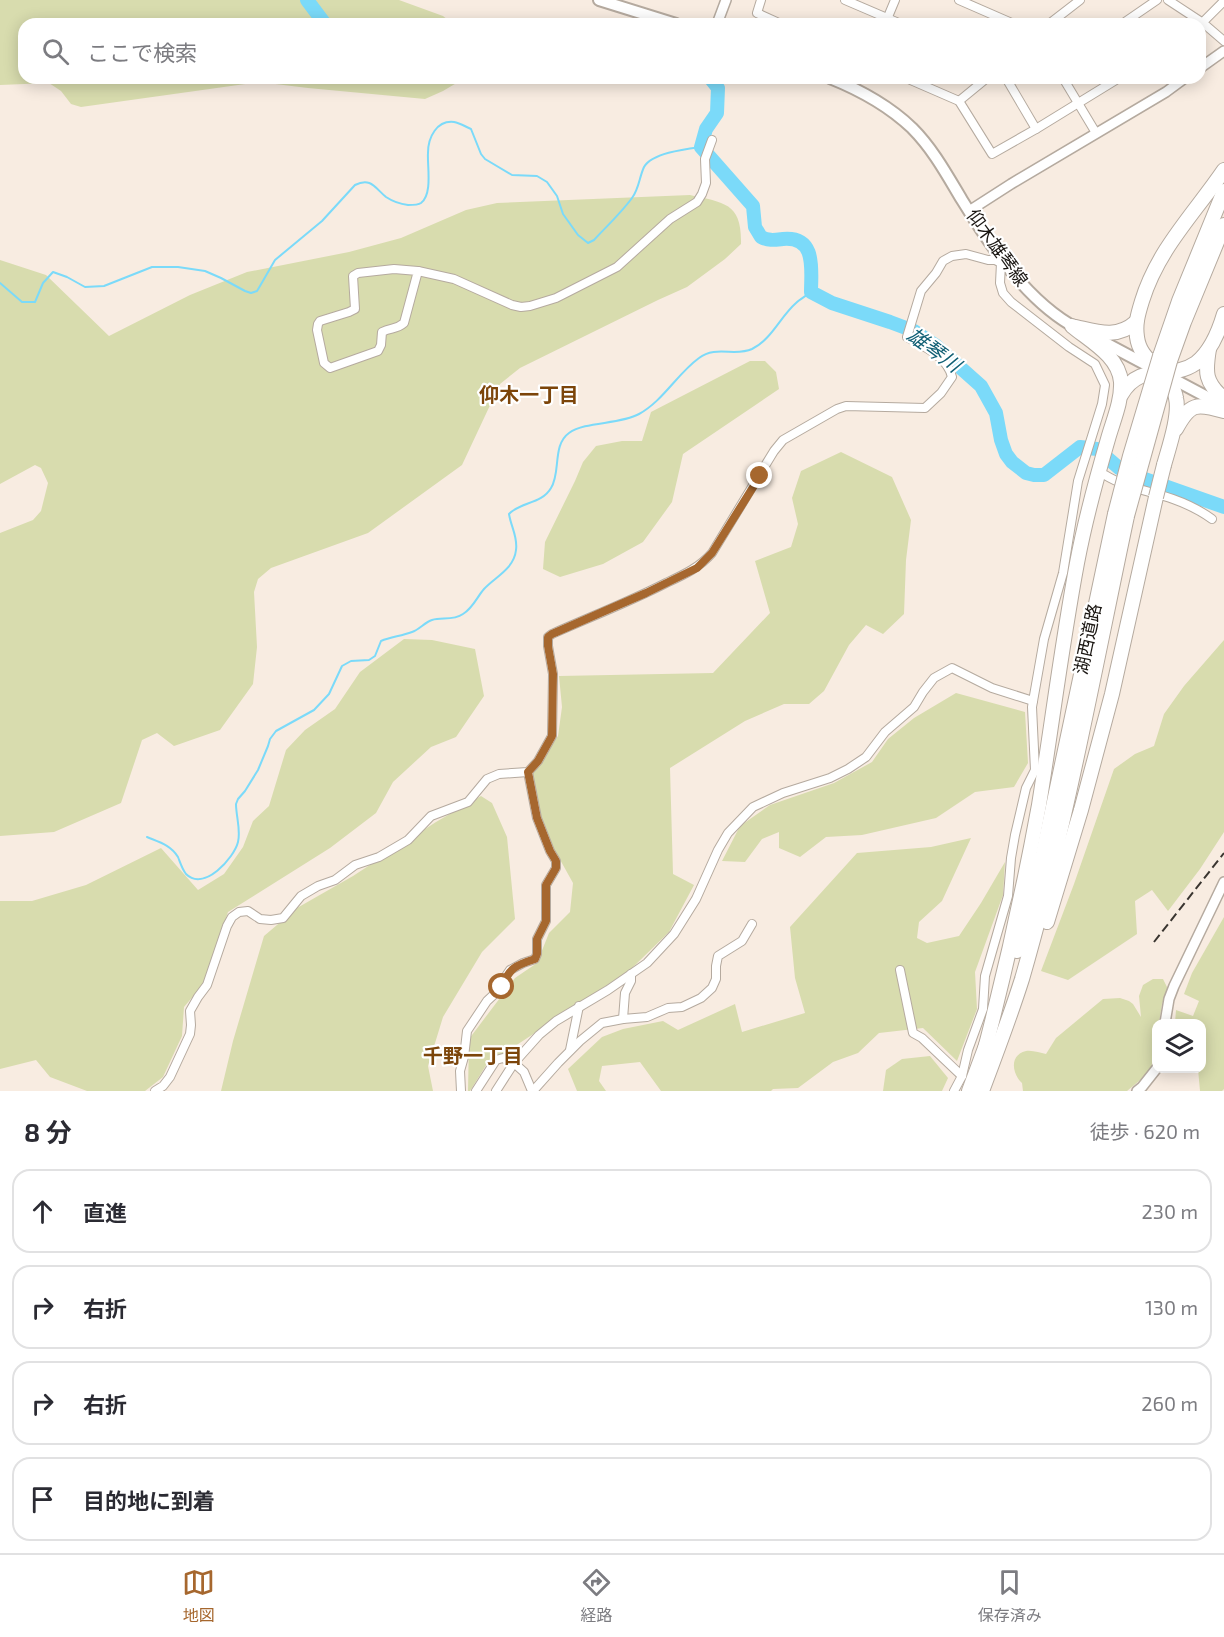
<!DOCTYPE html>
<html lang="ja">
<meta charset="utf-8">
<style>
:root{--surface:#fff;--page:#f2f2f3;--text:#2b2b33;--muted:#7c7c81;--line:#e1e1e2;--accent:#a6672e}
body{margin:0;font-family:"Exo 2","Noto Sans JP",sans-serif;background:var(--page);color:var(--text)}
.controls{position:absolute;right:18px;bottom:18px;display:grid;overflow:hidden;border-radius:12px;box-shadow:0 3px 15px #0003}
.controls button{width:54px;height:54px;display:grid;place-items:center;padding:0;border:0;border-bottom:2px solid var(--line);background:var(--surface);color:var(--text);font:30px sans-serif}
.stop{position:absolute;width:18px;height:18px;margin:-14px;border:4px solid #a6672e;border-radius:50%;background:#fff}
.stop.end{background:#a6672e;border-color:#fff;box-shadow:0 2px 6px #0008}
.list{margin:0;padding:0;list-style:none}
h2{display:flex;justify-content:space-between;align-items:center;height:78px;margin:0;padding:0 24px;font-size:26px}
h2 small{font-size:20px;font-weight:400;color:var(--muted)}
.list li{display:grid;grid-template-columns:39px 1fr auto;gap:18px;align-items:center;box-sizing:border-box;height:84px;margin:0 12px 12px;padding:0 12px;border:2px solid var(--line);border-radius:18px}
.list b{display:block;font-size:22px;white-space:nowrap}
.list em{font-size:20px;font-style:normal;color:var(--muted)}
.icon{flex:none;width:33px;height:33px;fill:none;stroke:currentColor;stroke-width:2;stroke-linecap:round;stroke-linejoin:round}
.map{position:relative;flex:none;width:1224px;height:1091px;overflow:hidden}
.search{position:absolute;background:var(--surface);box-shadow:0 3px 15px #0003;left:18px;right:18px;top:18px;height:66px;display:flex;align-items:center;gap:15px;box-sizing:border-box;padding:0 21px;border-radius:18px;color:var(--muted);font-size:22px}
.sheet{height:462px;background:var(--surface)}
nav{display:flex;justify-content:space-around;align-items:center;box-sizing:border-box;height:84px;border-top:2px solid var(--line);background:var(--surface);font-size:16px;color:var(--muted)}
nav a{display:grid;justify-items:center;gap:3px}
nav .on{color:var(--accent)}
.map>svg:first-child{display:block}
.green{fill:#d8dcae}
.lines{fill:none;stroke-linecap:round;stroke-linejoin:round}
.stream{stroke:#7bdaf9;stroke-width:2}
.river{stroke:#7bdaf9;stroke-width:14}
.minor-casing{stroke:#b5aa9f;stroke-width:10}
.tertiary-casing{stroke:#b5aa9f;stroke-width:12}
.secondary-casing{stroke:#b5aa9f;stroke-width:14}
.motorway-casing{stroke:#b5aa9f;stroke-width:16}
.minor{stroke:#fff;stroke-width:8}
.tertiary{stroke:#fff;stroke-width:9}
.secondary{stroke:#fff;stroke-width:10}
.motorway{stroke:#fff;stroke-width:14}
.rail{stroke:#3a3530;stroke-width:2;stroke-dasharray:9 4.5;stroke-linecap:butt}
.motorway-bridge-casing{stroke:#b5aa9f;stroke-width:16;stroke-linecap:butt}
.motorway-bridge{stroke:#fff;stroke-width:14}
.route{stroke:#a6672e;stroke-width:8}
.labels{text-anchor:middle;stroke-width:4.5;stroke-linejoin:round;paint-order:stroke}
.street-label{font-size:18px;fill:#1a1612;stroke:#fff}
.water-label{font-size:20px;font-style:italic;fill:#105f74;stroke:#fff}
.neighbourhood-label{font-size:20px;font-weight:bold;fill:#7c450a;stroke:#fff}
</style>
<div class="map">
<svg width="1224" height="1091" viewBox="0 0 1224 1091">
<rect width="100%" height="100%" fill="#f8ece1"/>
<g class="green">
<polygon points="0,0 399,0 443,16 453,24 24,24 24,78 465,78 443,91 425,99 308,88 259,82 81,107 71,104 61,91 49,83 0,85"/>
<path d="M 690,195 C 725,203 742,203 741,244 L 725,259 L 687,287 L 658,300 L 520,368 L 500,384 L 462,465 L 368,533 L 271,568 L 258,579 L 254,592 L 257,647 L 253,684 L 220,730 L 174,746 L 157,733 L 142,740 L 121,803 L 54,832 L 0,836 L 0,533 L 33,520 L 41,511 L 48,483 L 41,468 L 35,465 L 0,484 L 0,260 L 46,275 L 109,336 L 190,295 L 247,272 L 349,252 L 401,238 L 466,210 L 497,203 Z"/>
<polygon points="750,361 765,361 776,372 779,389 683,454 672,502 643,542 603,564 560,577 543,569 545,542 575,481 583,462 596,446 622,441 642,441 651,412"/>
<polygon points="841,452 892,477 911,520 906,560 904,614 883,634 866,625 849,645 824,691 809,704 784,704 745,721 670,768 673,874 694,885 669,932 630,970 506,1052 490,1059 470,1091 468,1091 469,1039 515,978 537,963 549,933 570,912 573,883 538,820 531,776 558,736 562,707 559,676 713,673 770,613 755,561 791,547 798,524 792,498 801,471"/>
<polygon points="404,639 432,640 475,649 484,696 456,737 431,747 393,782 376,813 330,848 228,912 206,981 184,1007 182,1036 163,1077 145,1091 87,1091 50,1077 36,1060 0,1069 0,901 32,901 86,885 161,848 198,890 224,874 243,847 253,821 269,806 286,750 305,730 335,709 360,672"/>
<polygon points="1224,640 1224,832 1200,869 1168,911 1152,890 1135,901 1137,934 1068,980 1041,971 1074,884 1114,769 1135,754 1154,746 1164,714 1184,686"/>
<polygon points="956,693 1025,712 1028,763 1014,787 975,792 936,818 862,835 826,837 800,857 779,848 779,832 762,839 745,862 722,861 740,826 770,805 834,783 872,762 888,739 914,718"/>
<polygon points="481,796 492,803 507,837 515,919 482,952 443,1017 428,1066 433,1091 221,1091 233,1041 264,936 297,908 353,876 436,822"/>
<polygon points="971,838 942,901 919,922 917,938 927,943 959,936 981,903 1005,862 1003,895 975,972 977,1009 957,1061 923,1028 879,1033 858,1053 833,1062 798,1088 773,1089 771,1091 661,1091 640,1062 602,1066 599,1081 606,1091 577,1091 568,1069 602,1037 623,1029 663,1021 678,1030 735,1004 742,1032 805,1013 795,978 790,927 857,853 931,847"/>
<polygon points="1224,917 1224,1089 1222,1091 1200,1091 1198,1069 1202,1068 1202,1023 1175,1023 1176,1010 1193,1016 1199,1001 1184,994 1192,973"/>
<path d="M 1153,979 L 1163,979 L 1168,989 L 1162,1004 L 1159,1023 L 1156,1023 L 1156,1053 L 1151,1067 L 1145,1076 L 1127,1091 L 1023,1091 L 1022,1083 C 1012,1074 1009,1055 1026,1051 C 1033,1050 1040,1053 1046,1054 L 1056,1038 L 1103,999 L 1120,998 L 1129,1001 L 1133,1004 L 1141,1017 L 1139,996 L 1143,985 Z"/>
<polygon points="930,1056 948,1078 942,1091 883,1091 886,1070 902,1059"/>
</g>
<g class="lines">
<g class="stream">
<path d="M 0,283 L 22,302 L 35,302 L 43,283 L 53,272 L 67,277 L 85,287 L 104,286 L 152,267 L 178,267 L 205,271 L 221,278 L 245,291 L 251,293 L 257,291 L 260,286 L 275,260 L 322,221 L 355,185 C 371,177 375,188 386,197 C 392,201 400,204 408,205 C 412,205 418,205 421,203 C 433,194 427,165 428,153 C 428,137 437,120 454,122 C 460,123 466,127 471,129 L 481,154 L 485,159 L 512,175 L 537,176 L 547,182 L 557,196 L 563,214 L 578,235 L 588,243 L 594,240 C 606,227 621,213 632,198 C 639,189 639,178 644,167 C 652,153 686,149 701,147"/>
<path d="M 147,837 C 159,842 171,845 178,857 C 180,862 182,869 186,874 C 204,892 234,858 238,842 C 241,830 236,816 236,804 L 238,799 L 245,791 L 258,770 L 268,746 L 270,739 L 276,731 L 314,710 L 329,694 L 342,666 L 351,661 L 369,660 L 375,656 L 381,641 C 391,637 401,636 412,632 C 419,630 425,622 432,620 C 442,617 453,621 463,614 C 473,608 477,597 484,589 C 495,577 514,569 516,550 C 518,537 511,527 509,514 C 520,502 542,504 551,488 C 561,473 552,445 569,433 C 586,421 619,425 639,414 C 663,401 677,374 699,358 C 716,345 735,357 752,349 C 772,339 780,317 796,303 C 800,299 806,296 811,292"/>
</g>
<g class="river">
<polyline points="307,0 325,24"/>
<path d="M 710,78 L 718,88 L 717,113 L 706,129 L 701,147 L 753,206 L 755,227 L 761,237 C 769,241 774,240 783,239 C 817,236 811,270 811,292 L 832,303 L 890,322 L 914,331 L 935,345 L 981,386 L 996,413 L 1001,440 L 1006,454 L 1012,462 L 1026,473 L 1034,475 L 1044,475 L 1080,447 L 1097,449 L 1119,468 L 1145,479 L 1224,507"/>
</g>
<g class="minor-casing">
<g id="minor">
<polyline points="761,0 757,13 781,24"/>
<polyline points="845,0 901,24"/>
<polyline points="959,0 1014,24"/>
<polyline points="1168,0 1203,23 1224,41"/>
<polyline points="885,24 895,0"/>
<polyline points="1049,24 1080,0"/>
<polyline points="1122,24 1157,0"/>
<polyline points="1200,25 1224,1"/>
<polyline points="906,78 959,101 992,154 1036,129 1119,78"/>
<polyline points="1006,78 1036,129"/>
<polyline points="1063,78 1096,133"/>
<polyline points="959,101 987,78"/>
<path d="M 394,269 L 418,271 L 404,323 C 396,330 391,327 382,332 L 381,345 L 378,351 L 330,368 L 324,363 L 317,330 L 318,324 L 320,321 L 349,312 L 355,309 L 353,276 L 358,273 Z"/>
<polyline points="418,271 454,279 512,305 521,307 530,306 556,298 617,267 670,219 697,202 702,194 706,183 705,159 712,140"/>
<path d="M 1105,475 C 1126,488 1150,491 1173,499 C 1187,504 1201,511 1212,519"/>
<polyline points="900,970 913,1033 922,1038 962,1076"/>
<polyline points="623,1019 625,993 631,981 631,974"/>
<polyline points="570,1050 579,1006"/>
<path d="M 155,1091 L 163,1086 L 170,1077 L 190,1034 L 191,1025 L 190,1011 L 198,997 L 207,985 L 227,926 L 232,917 L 239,912 L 248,911 L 260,919 L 271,920 L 283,918 L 301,896 L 318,886 L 335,880 L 355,865 L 379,857 L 408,840 L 431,816 L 468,802 L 487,779 L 499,774 L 528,772 L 538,761 L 552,736 L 553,674 L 548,646 L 548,637 L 552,634 C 590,617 629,602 666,583 C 683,575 699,568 712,553 L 774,451 L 783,440 L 837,409 L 846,406 L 925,408 L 941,393 L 952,377 C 948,357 923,346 907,337 L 921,291 L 936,273 L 943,261 L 952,256 L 966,254 L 988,260 L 995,260 L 1001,263"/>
<polyline points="461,1091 460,1071 464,1057 467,1031 487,1001 502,987 506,976 510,970 523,963 535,959 537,954 537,939 546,921 546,885 556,868 556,861 550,851 537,818 528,772"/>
<polyline points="476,1091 496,1060 503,1058 514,1063 524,1072 532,1091"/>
<polyline points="496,1091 514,1063 539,1035 556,1021 608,990 647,963 674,934 696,899 718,850 728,833 753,807 783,793 830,778 848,769 866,757 885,732 914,707 923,692 934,678 952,668 992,688 1033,701"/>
<polyline points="533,1091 558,1063 580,1041 602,1023 623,1019 647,1017 668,1008 682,1007 701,998 712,988 716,979 716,966 718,956 742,941 752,924"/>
<polyline points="954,1091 962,1076 968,1050 983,1009 985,976 1008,896 1011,858 1015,835 1026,788 1035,770 1032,707 1044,639 1063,573 1078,481 1102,404 1105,385 1095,364 1069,347 1011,302 1003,293 1000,283 1001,263"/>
</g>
</g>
<g class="tertiary-casing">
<g id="tertiary">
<polyline points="717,24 726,0"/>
<polyline points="1200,68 1224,51"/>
<polyline points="969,211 1011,184 1166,92 1185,78"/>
<polyline points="1165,1023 1169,999 1174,986 1224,882"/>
<polyline points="1137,1091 1142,1087 1157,1068"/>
</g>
</g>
<g class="secondary-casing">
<g id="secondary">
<polyline points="599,0 676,24"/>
<path d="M 830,78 C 860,90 889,106 912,128 C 933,149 947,175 962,200 C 991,247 1028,303 1078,329"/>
<polyline points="1094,337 1224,406"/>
</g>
</g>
<g class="motorway-casing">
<g id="motorway">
<path d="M 1076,327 C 1098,332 1117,339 1136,322"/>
<path d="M 1209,349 C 1205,373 1205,382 1224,399"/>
<polyline points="1160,356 1179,301 1224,191"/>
<polyline points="1170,361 1184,322 1224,225"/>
<path d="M 1121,395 C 1141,360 1169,382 1196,363 C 1210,352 1219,331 1224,314"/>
<path d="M 1176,429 C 1190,403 1196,403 1224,411"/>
<path d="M 1164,465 C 1169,447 1180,415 1176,398 C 1175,389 1166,377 1159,370 C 1149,360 1139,353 1137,337 C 1135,324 1138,314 1142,301 C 1158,249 1194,214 1224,170"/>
<polyline points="1047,922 1081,810 1112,694 1156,497"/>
<polyline points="1017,951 1043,854 1115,514"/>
<path d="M 985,1049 C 1006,968 1024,887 1039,805 C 1052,724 1062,643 1077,563 C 1085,521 1096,480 1108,439 C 1113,421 1122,401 1121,382 C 1119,356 1090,341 1072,326"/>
<polyline points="969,1091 988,1040"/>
<path d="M 982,1091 C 996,1054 1010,1017 1022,979 C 1066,827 1094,671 1127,516"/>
</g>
</g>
<use href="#minor" class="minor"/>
<use href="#tertiary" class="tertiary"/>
<use href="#secondary" class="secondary"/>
<use href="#motorway" class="motorway"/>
<polyline class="rail" points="1154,942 1224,853"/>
<g class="motorway-bridge-casing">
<g id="motorway-bridge">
<polyline points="1156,497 1164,465"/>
<polyline points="1115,514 1130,456 1160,356"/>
<polyline points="1127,516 1170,361"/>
</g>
</g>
<use href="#motorway-bridge" class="motorway-bridge"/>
</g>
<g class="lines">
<path class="route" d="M 502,987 C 509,968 516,965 535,959 L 537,954 L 537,939 L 546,921 L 546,885 L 556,868 L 556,861 L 550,851 L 537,818 L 528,772 L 538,761 L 552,736 L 553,674 L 548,646 L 548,637 L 552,634 L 646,593 L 697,568 L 712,553 L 760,476"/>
</g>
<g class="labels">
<g class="street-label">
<text transform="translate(997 248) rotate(54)" y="6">仰木雄琴線</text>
<text transform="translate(1088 639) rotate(-78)" y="6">湖西道路</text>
</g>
<g class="water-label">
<text transform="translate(934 350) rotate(36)" y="7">雄琴川</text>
</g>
<g class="neighbourhood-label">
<text x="529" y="402">仰木一丁目</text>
<text x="473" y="1063">千野一丁目</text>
</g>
</g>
</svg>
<div class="controls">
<button><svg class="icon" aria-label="layers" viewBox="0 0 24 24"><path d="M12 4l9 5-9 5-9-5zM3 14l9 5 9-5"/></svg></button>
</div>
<div class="stop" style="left:502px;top:987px"></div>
<div class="stop end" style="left:760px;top:476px"></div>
<div class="search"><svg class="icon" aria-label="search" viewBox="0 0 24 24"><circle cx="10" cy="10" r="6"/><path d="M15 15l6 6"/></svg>ここで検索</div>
</div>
<section class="sheet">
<h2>8 分<small>徒歩 · 620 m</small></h2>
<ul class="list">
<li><svg class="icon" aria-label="ahead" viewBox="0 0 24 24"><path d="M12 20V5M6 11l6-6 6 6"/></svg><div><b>直進</b></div><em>230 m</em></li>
<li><svg class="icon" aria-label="right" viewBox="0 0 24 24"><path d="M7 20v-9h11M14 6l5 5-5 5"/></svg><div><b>右折</b></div><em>130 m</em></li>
<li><svg class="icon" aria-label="right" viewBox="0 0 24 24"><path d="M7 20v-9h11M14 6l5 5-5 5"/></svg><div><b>右折</b></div><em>260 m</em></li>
<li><svg class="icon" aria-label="arrive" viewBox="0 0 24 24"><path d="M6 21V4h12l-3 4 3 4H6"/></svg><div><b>目的地に到着</b></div></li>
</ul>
</section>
<nav>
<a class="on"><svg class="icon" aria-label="map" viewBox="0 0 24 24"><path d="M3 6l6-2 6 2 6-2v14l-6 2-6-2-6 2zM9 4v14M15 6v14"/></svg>地図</a>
<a><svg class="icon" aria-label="directions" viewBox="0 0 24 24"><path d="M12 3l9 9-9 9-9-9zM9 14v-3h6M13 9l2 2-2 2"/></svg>経路</a>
<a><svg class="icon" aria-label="saved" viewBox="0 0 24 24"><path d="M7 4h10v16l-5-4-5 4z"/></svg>保存済み</a>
</nav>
